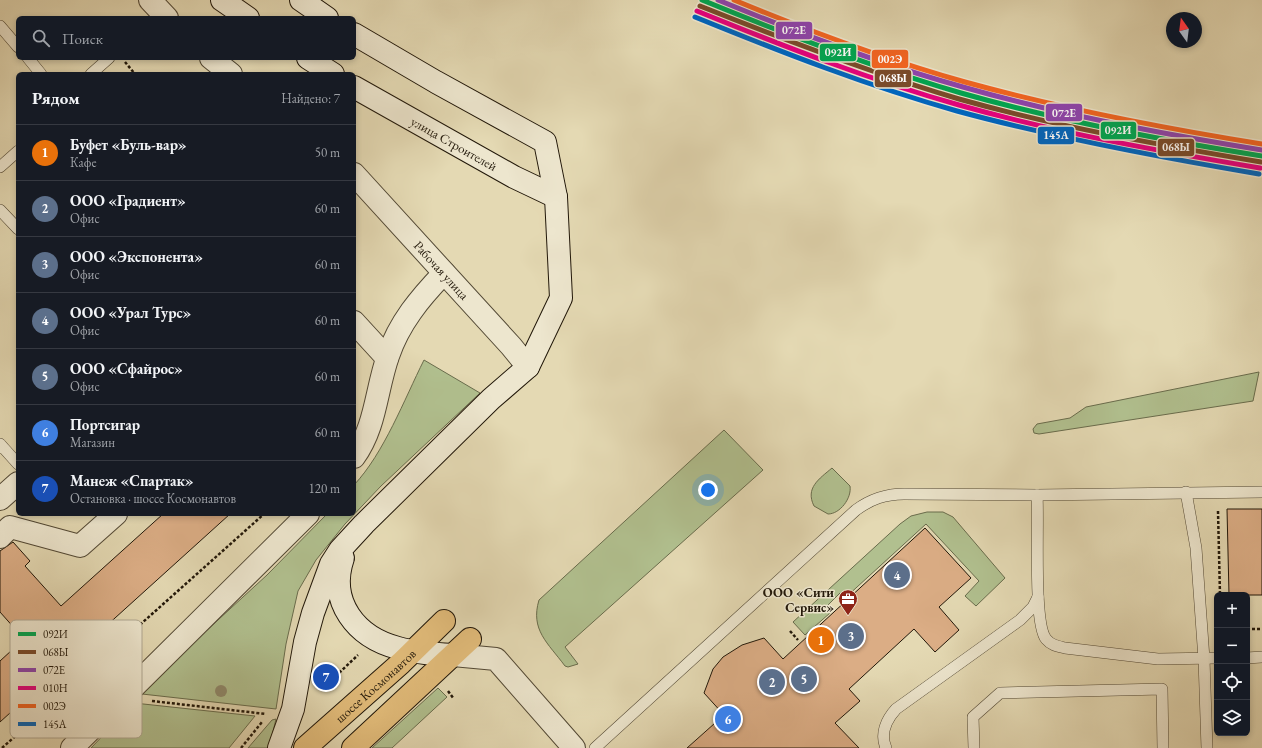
<!DOCTYPE html>
<html lang="ru">
<meta charset="utf-8">
<style>
:root{--surface:#171b24;--page:#20242c;--text:#f1f3f6;--muted:#9ea1a6;--line:#363941;--accent:#c59692}
body{margin:0;font-family:"EB Garamond",serif;background:var(--page);color:var(--text)}
.controls{position:absolute;right:12px;bottom:12px;display:grid;overflow:hidden;border-radius:6px;box-shadow:0 2px 6px #0003}
.controls button{width:36px;height:36px;display:grid;place-items:center;padding:0;border:0;border-bottom:1px solid var(--line);background:var(--surface);color:var(--text);font:20px sans-serif}
.compass{position:absolute;left:1166px;top:12px;width:36px;height:36px;border-radius:50%;background:var(--surface);box-shadow:0 2px 6px #0003;rotate:346deg}
.you{position:absolute;left:708px;top:490px;width:14px;height:14px;margin:-10px;border:3px solid #fff;border-radius:50%;background:#1a73e8;box-shadow:0 0 0 6px #1a73e833}
.badge{display:grid;place-items:center;width:26px;height:26px;border-radius:50%;background:var(--accent);color:#fff;font-size:13px;font-weight:700}
.pin{position:absolute;translate:-50% -50%;border:2px solid #fff;box-shadow:0 1px 4px #0006}
.list{margin:0;padding:0;list-style:none}
h2{display:flex;justify-content:space-between;align-items:center;height:52px;margin:0;padding:0 16px;font-size:17px}
h2 small{font-size:13px;font-weight:400;color:var(--muted)}
.list li{display:grid;grid-template-columns:26px 1fr auto;gap:12px;align-items:center;box-sizing:border-box;height:56px;padding:0 16px;border-top:1px solid var(--line)}
.list b{display:block;font-size:15px;white-space:nowrap}
.list p{margin:0;font-size:13px;white-space:nowrap;color:var(--muted)}
.list em{font-size:13px;font-style:normal;color:var(--muted)}
.icon{flex:none;width:22px;height:22px;fill:none;stroke:currentColor;stroke-width:2;stroke-linecap:round;stroke-linejoin:round}
.map{position:relative;flex:none;width:1262px;height:748px;overflow:hidden}
.search{position:absolute;background:var(--surface);box-shadow:0 2px 6px #0003;left:16px;top:16px;width:340px;height:44px;display:flex;align-items:center;gap:10px;box-sizing:border-box;padding:0 14px;border-radius:6px;color:var(--muted);font-size:15px}
.panel{position:absolute;background:var(--surface);box-shadow:0 2px 6px #0003;left:16px;top:72px;width:340px;height:444px;border-radius:6px}
.map>svg:first-child{display:block}
.green{fill:#b1c08f;stroke:#696c4c}
.building{fill:#dbad85;stroke:#211709}
.lines{fill:none;stroke-linecap:round;stroke-linejoin:round}
.service-casing{stroke:#524834;stroke-width:12}
.minor-casing{stroke:#524834;stroke-width:24}
.secondary-casing{stroke:#211709;stroke-width:24}
.primary-casing{stroke:#211709;stroke-width:24}
.path{stroke:#211709;stroke-width:2.5;stroke-dasharray:3 2;stroke-linecap:butt}
.service{stroke:#ede6ce;stroke-width:11}
.minor{stroke:#ede6ce;stroke-width:22}
.secondary{stroke:#ede6ce;stroke-width:22}
.primary{stroke:#e2bc7a;stroke-width:22}
.rail-1-casing{stroke:#ede6ce;stroke-width:8}
.rail-2-casing{stroke:#ede6ce;stroke-width:8}
.rail-3-casing{stroke:#ede6ce;stroke-width:8}
.rail-4-casing{stroke:#ede6ce;stroke-width:8}
.rail-5-casing{stroke:#ede6ce;stroke-width:8}
.rail-6-casing{stroke:#ede6ce;stroke-width:8}
.rail-1{stroke:#00a651;stroke-width:5}
.rail-2{stroke:#7a4b2a;stroke-width:5}
.rail-3{stroke:#8e44ad;stroke-width:5}
.rail-4{stroke:#e5007d;stroke-width:5}
.rail-5{stroke:#f26522;stroke-width:5}
.rail-6{stroke:#0065bd;stroke-width:5}
.tree{fill:#908a6c}
.labels{text-anchor:middle;stroke-width:3;stroke-linejoin:round;paint-order:stroke}
.street-label{font-size:13px;fill:#211709;stroke:#ede6ce}
.poi-label{font-size:13px;font-weight:bold;fill:#211709;stroke:#ede6ce;text-anchor:end}
.key{fill:#ede6ce;stroke:#b0a893;stroke-width:1}
.key-label{font-size:11px;fill:#211709}
.line-badge{stroke:#ede6ce;stroke-width:1.5}
.badge-label{font-size:11px;text-anchor:middle;font-weight:bold;fill:#fff}
</style>
<div class="map">
<svg width="1262" height="748" viewBox="0 0 1262 748">
<rect width="100%" height="100%" fill="#e4d9b3"/>
<filter id="stains"><feTurbulence type="fractalNoise" baseFrequency=".005" numOctaves="4"/><feColorMatrix values="0 0 0 0 .2 0 0 0 0 .09 0 0 0 0 .02 0 0 0 .5 -.17"/></filter>
<radialGradient id="worn" r=".72"><stop offset=".6" stop-color="#630" stop-opacity="0"/><stop offset="1" stop-color="#630" stop-opacity=".3"/></radialGradient>
<g class="green">
<path d="M 424,360 L 480,393 L 381,486 L 345,524 L 316,560 L 298,591 L 286,644 L 276,709 L 142,694 L 182,653 L 267,575 L 327,514 L 354,514 L 354,485 C 384,453 404,400 424,360 Z"/>
<polygon points="1259,372 1253,401 1039,434 1034,433 1033,429 1037,424 1070,418 1086,407"/>
<path d="M 724,430 L 763,470 L 565,647 L 578,664 L 568,667 L 565,666 C 548,643 530,630 539,600 Z"/>
<path d="M 832,468 L 850,486 C 852,498 840,514 828,514 L 814,506 C 805,488 819,479 832,468 Z"/>
<polygon points="927,512 943,512 953,517 1005,578 976,606 965,596 979,581 926,524 845,598 840,593 825,608 830,613 805,635 793,622 900,524 911,516"/>
<polygon points="438,688 447,697 392,748 372,748"/>
<polygon points="134,703 255,716 229,748 91,748"/>
<polygon points="276,719 269,748 248,748 272,720"/>
</g>
<g class="building">
<polygon points="1227,509 1262,509 1262,595 1229,595"/>
<polygon points="163,514 230,514 0,722 0,661 24,639 0,612 0,551 13,542 30,561 25,566 61,606"/>
<polygon points="925,528 971,578 939,607 959,630 935,652 914,629 849,689 860,701 835,723 859,748 687,748 724,715 704,693 713,669 723,657 742,645 764,638 783,659"/>
</g>
<g class="lines">
<g class="service-casing">
<g id="service">
<polyline points="0,26 18,47"/>
<polyline points="28,58 41,74"/>
<polyline points="91,74 109,58"/>
<polyline points="0,167 18,151"/>
<polyline points="0,210 18,229"/>
<polyline points="0,444 18,464"/>
<polyline points="1186,492 1196,548 1204,659 1207,748"/>
<path d="M 1037,495 C 1039,521 1033,623 1046,639 C 1051,645 1057,646 1065,648 L 1158,659 L 1217,658"/>
<polyline points="1247,658 1262,657"/>
<path d="M 595,748 L 856,510 C 871,499 885,494 904,494 L 1037,495 L 1262,492"/>
<path d="M 886,748 C 880,734 886,720 896,709 L 1020,620 L 1033,607 L 1038,597"/>
<polyline points="974,748 973,717 1000,693 1162,689 1163,748"/>
</g>
</g>
<g class="minor-casing">
<g id="minor">
<polyline points="150,0 167,18"/>
<polyline points="211,58 231,74"/>
<path id="s1" d="M 354,174 L 511,346 L 528,367"/>
<polyline points="354,322 387,358"/>
<path d="M 354,457 C 376,427 376,390 388,356 C 399,323 420,298 444,273"/>
<polyline points="0,499 18,483"/>
<polyline points="0,537 10,527 80,546 116,514"/>
<polyline points="453,655 496,659 574,748"/>
<polyline points="72,748 308,514"/>
</g>
</g>
<g class="secondary-casing">
<g id="secondary">
<polyline points="222,0 248,18"/>
<polyline points="301,0 327,18"/>
<polyline points="308,58 333,74"/>
<path id="s2" d="M 354,87 L 514,177 L 556,197"/>
<path d="M 343,558 C 328,602 356,637 398,648 C 416,653 434,654 453,655"/>
<polyline points="279,748 293,709 305,642 313,613 331,564 340,550 364,524 491,399 528,367 561,298 556,197 545,142 436,82 354,34"/>
</g>
</g>
<g class="primary-casing">
<g id="primary">
<path id="s3" d="M 305,748 L 401,663 L 444,621"/>
<polyline points="353,748 470,639"/>
</g>
</g>
<g class="path">
<polyline points="125,62 135,74"/>
<polyline points="1218,511 1220,595"/>
<polyline points="1247,629 1262,629"/>
<polyline points="790,631 798,640"/>
<polyline points="321,690 358,655"/>
<polyline points="448,691 454,699"/>
<polyline points="152,701 266,714"/>
<polyline points="2,748 264,514"/>
<polyline points="241,748 262,722"/>
</g>
<use href="#service" class="service"/>
<use href="#minor" class="minor"/>
<use href="#secondary" class="secondary"/>
<use href="#primary" class="primary"/>
<g class="rail-1-casing">
<path id="rail-1" d="M 702,0 C 787,35 873,67 961,93 C 1059,121 1161,140 1262,156"/>
</g>
<g class="rail-2-casing">
<path id="rail-2" d="M 700,6 C 785,40 871,73 959,99 C 1058,127 1160,145 1261,162"/>
</g>
<g class="rail-3-casing">
<path id="rail-3" d="M 718,0 C 798,33 880,64 963,87 C 1061,115 1161,134 1262,150"/>
</g>
<g class="rail-4-casing">
<path id="rail-4" d="M 697,11 C 783,46 870,80 959,105 C 1058,133 1159,151 1260,168"/>
</g>
<g class="rail-5-casing">
<path id="rail-5" d="M 734,0 C 809,31 887,60 965,82 C 1063,109 1162,128 1262,144"/>
</g>
<g class="rail-6-casing">
<path id="rail-6" d="M 695,17 C 781,52 868,86 957,111 C 1056,138 1158,157 1259,174"/>
</g>
<use href="#rail-1" class="rail-1"/>
<use href="#rail-2" class="rail-2"/>
<use href="#rail-3" class="rail-3"/>
<use href="#rail-4" class="rail-4"/>
<use href="#rail-5" class="rail-5"/>
<use href="#rail-6" class="rail-6"/>
</g>
<circle class="tree" cx="221" cy="691" r="6"/>
<defs>
<g id="office-pin" transform="scale(1)"><path d="M0 17L-7.5 6A9.5 9.5 0 1 1 7.5 6Z" fill="#8f2418" stroke="#ede6ce"/><path d="M-6-3h4V-5.5h4V-3h4V5H-6ZM-1-4.5V-3h2v-1.5ZM-6 0V1H6V0Z" fill="#fff"/></g>
</defs>
<g fill-rule="evenodd">
<use href="#office-pin" x="848" y="599"/>
</g>
<g class="labels">
<g class="street-label">
<text dy="5" stroke="none"><textPath href="#s2" startOffset="115">улица Строителей</textPath></text>
<text dy="5" stroke="none"><textPath href="#s1" startOffset="130">Рабочая улица</textPath></text>
<text dy="5" stroke="none"><textPath href="#s3" startOffset="94">шоссе Космонавтов</textPath></text>
</g>
<g class="poi-label">
<text x="834" y="597">ООО «Сити<tspan x="834" dy="15">Сервис»</tspan></text>
</g>
</g>
<rect x="10" y="620" width="132" height="118" rx="6" class="key"/>
<rect x="18" y="632" width="18" height="4" fill="#00a651"/>
<rect x="18" y="650" width="18" height="4" fill="#7a4b2a"/>
<rect x="18" y="668" width="18" height="4" fill="#8e44ad"/>
<rect x="18" y="686" width="18" height="4" fill="#e5007d"/>
<rect x="18" y="704" width="18" height="4" fill="#f26522"/>
<rect x="18" y="722" width="18" height="4" fill="#0065bd"/>
<g class="key-label">
<text x="43" y="638">092И</text>
<text x="43" y="656">068Ы</text>
<text x="43" y="674">072Е</text>
<text x="43" y="692">010Н</text>
<text x="43" y="710">002Э</text>
<text x="43" y="728">145А</text>
</g>
<g class="line-badge">
<rect x="775" y="21" width="38" height="19" rx="4" fill="#8e44ad"/>
<rect x="819" y="43" width="38" height="19" rx="4" fill="#00a651"/>
<rect x="871" y="49" width="38" height="20" rx="4" fill="#f26522"/>
<rect x="874" y="69" width="38" height="19" rx="4" fill="#7a4b2a"/>
<rect x="1045" y="103" width="38" height="19" rx="4" fill="#8e44ad"/>
<rect x="1100" y="121" width="37" height="19" rx="4" fill="#00a651"/>
<rect x="1037" y="126" width="38" height="19" rx="4" fill="#0065bd"/>
<rect x="1157" y="138" width="38" height="19" rx="4" fill="#7a4b2a"/>
</g>
<g class="badge-label">
<text x="794" y="34">072Е</text>
<text x="838" y="56">092И</text>
<text x="890" y="63">002Э</text>
<text x="893" y="82">068Ы</text>
<text x="1064" y="117">072Е</text>
<text x="1118" y="134">092И</text>
<text x="1056" y="139">145А</text>
<text x="1176" y="151">068Ы</text>
</g>
<rect width="100%" height="100%" filter="url(#stains)"/>
<rect width="100%" height="100%" fill="url(#worn)"/>
</svg>
<div class="controls">
<button>+</button>
<button>−</button>
<button><svg class="icon" aria-label="locate" viewBox="0 0 24 24"><circle cx="12" cy="12" r="6"/><path d="M12 2v4M12 18v4M2 12h4M18 12h4"/></svg></button>
<button><svg class="icon" aria-label="layers" viewBox="0 0 24 24"><path d="M12 4l9 5-9 5-9-5zM3 14l9 5 9-5"/></svg></button>
</div>
<svg class="compass" viewBox="-18 -18 36 36"><path d="M0-13l5 13h-10z" fill="#e53935"/><path d="M0 13l5-13h-10z" fill="#9ea1a6"/></svg>
<div class="you"></div>
<div class="pin badge" style="left:821px;top:640px;background:#e8710a">1</div>
<div class="pin badge" style="left:772px;top:682px;background:#5c6f8a">2</div>
<div class="pin badge" style="left:851px;top:636px;background:#5c6f8a">3</div>
<div class="pin badge" style="left:897px;top:575px;background:#5c6f8a">4</div>
<div class="pin badge" style="left:804px;top:679px;background:#5c6f8a">5</div>
<div class="pin badge" style="left:728px;top:719px;background:#3f7fe0">6</div>
<div class="pin badge" style="left:326px;top:677px;background:#1a4fb4">7</div>
<div class="search"><svg class="icon" aria-label="search" viewBox="0 0 24 24"><circle cx="10" cy="10" r="6"/><path d="M15 15l6 6"/></svg>Поиск</div>
<section class="panel">
<h2>Рядом<small>Найдено: 7</small></h2>
<ul class="list">
<li><span class="badge" style="background:#e8710a">1</span><div><b>Буфет «Буль-вар»</b><p>Кафе</p></div><em>50 m</em></li>
<li><span class="badge" style="background:#5c6f8a">2</span><div><b>ООО «Градиент»</b><p>Офис</p></div><em>60 m</em></li>
<li><span class="badge" style="background:#5c6f8a">3</span><div><b>ООО «Экспонента»</b><p>Офис</p></div><em>60 m</em></li>
<li><span class="badge" style="background:#5c6f8a">4</span><div><b>ООО «Урал Турс»</b><p>Офис</p></div><em>60 m</em></li>
<li><span class="badge" style="background:#5c6f8a">5</span><div><b>ООО «Сфайрос»</b><p>Офис</p></div><em>60 m</em></li>
<li><span class="badge" style="background:#3f7fe0">6</span><div><b>Портсигар</b><p>Магазин</p></div><em>60 m</em></li>
<li><span class="badge" style="background:#1a4fb4">7</span><div><b>Манеж «Спартак»</b><p>Остановка · шоссе Космонавтов</p></div><em>120 m</em></li>
</ul>
</section>
</div>
